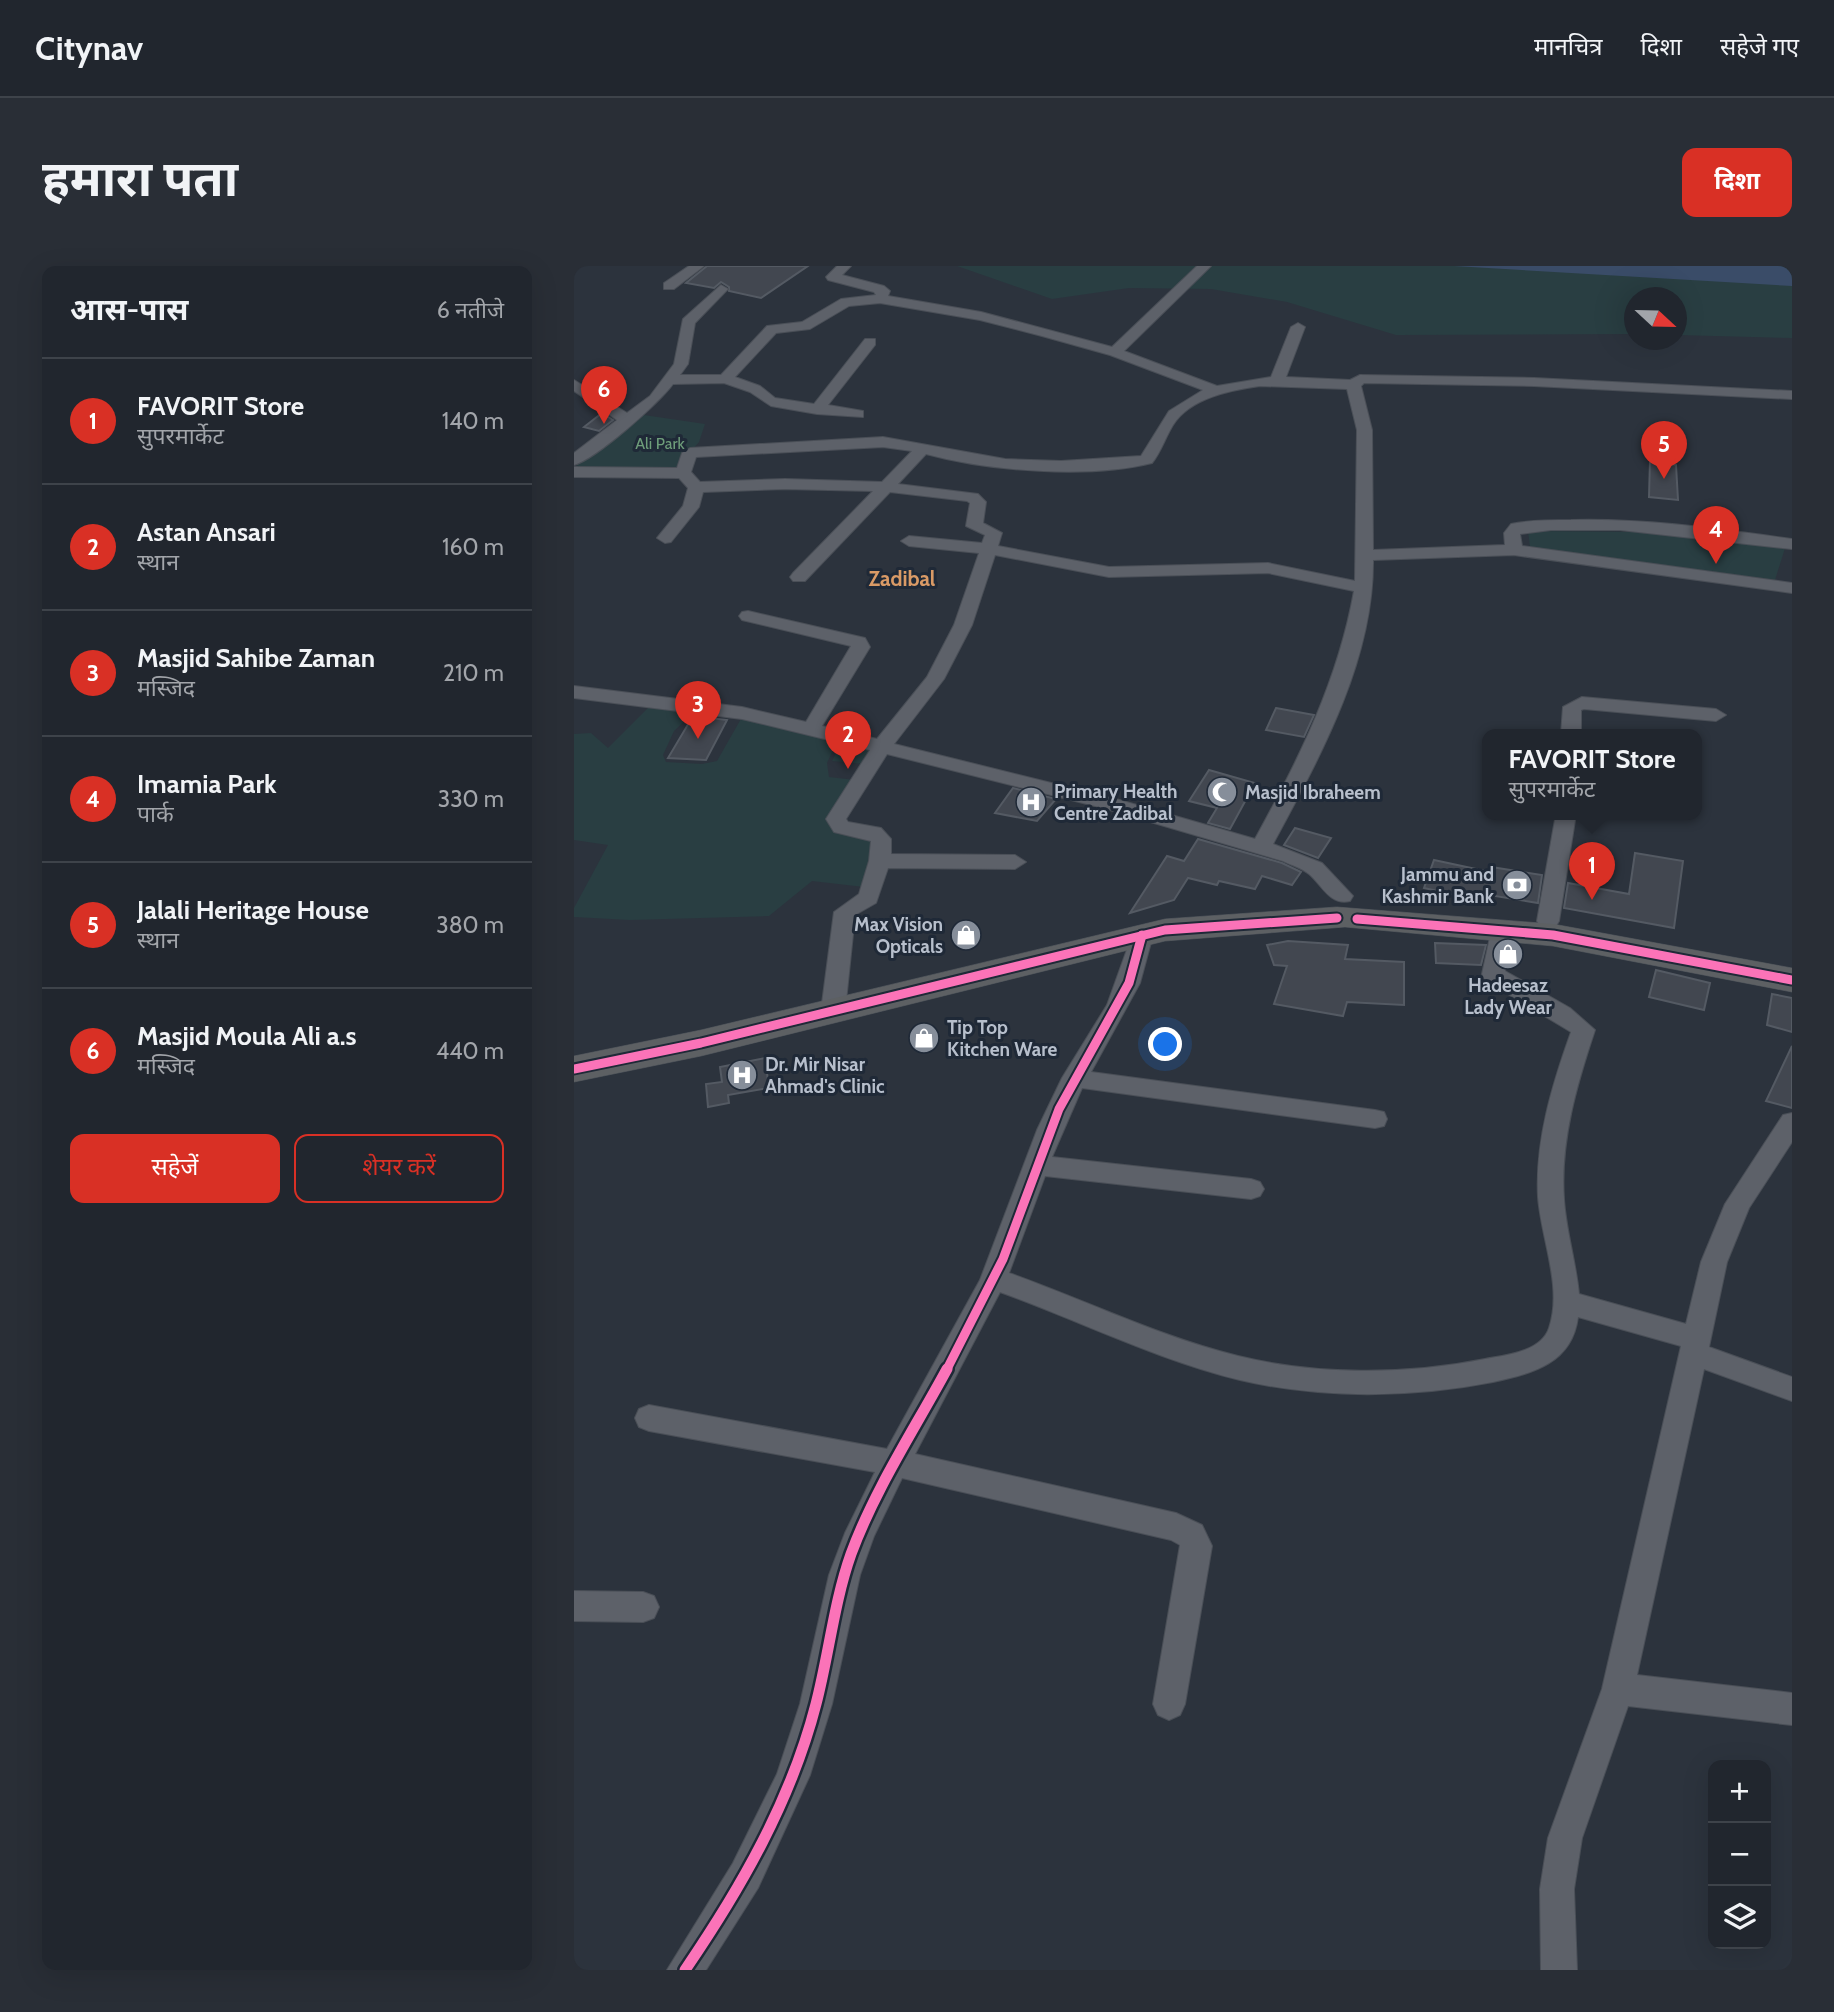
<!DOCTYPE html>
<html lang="hi">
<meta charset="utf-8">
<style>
:root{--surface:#21262e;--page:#292e36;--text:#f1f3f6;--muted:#a2a5aa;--line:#3e434a;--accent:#d93025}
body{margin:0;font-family:Cabin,"Noto Sans Devanagari",sans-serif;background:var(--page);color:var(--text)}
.controls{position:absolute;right:21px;bottom:21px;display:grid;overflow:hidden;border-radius:14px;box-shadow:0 7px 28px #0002}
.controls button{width:63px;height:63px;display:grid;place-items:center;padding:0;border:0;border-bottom:2px solid var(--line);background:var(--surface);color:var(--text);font:35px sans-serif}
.compass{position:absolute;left:1050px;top:21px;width:63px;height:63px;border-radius:50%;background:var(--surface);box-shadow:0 7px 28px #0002;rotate:112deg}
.you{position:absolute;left:592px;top:779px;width:24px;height:24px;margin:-18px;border:5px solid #fff;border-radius:50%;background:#1a73e8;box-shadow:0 0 0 10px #1a73e833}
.badge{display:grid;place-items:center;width:46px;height:46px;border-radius:50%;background:var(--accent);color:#fff;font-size:23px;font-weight:700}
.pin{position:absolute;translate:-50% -58px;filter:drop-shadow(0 2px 4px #0008)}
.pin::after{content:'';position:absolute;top:37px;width:24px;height:21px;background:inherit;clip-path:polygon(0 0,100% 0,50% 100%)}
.popup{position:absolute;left:908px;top:463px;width:220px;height:91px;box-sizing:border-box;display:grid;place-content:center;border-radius:14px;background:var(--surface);filter:drop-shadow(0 2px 5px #0005);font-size:23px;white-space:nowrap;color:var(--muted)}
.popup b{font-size:26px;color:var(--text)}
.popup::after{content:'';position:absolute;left:50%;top:100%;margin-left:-14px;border:14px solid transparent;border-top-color:var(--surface)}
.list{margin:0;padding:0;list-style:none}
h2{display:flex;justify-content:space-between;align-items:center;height:91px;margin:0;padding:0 28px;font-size:30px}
h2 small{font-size:23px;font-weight:400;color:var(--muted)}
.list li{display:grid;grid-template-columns:46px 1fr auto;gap:21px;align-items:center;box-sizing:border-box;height:126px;padding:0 28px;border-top:2px solid var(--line)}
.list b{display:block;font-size:26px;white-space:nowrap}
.list p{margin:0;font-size:23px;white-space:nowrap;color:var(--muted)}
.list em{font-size:23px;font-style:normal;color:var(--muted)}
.actions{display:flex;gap:14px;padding:21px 28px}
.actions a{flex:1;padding:16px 0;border:2px solid var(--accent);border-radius:14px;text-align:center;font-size:24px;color:var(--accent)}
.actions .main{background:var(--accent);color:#fff}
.icon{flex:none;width:38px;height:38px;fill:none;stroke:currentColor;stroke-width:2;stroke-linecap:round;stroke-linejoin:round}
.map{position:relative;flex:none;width:1218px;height:1704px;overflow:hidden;border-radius:14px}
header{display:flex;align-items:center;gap:42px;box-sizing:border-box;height:98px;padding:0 35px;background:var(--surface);border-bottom:2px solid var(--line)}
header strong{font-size:33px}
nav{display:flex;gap:38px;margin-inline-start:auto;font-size:24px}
.intro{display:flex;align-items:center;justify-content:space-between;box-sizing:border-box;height:168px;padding:0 42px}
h1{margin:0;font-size:49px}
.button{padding:18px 32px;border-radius:14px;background:var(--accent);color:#fff;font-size:24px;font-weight:700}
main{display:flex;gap:42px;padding:0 42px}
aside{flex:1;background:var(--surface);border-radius:14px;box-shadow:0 7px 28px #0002}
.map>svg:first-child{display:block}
.green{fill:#293e42}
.water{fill:#3a4c68}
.building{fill:#424750;stroke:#545a63;stroke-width:2}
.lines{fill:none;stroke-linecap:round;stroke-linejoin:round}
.minor-casing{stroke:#4a4f57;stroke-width:2}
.highway-casing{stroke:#494f57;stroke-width:1}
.minor{fill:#5d6169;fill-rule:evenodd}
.highway{fill:#5d6063;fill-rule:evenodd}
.cycleway-far1-casing{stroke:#1f2937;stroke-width:13}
.cycleway-casing{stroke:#1f2937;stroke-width:16}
.cycleway-far1{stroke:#fb73b8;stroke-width:9}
.cycleway{stroke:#fb73b8;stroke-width:11}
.labels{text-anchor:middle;stroke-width:6;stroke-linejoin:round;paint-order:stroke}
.far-park-label{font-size:16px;fill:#6e9d7a;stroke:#1f2937}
.poi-label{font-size:19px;font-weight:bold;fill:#b7bfcc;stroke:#1f2937;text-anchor:start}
.far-district-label{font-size:21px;font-weight:bold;fill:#d99a66;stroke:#1f2937}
</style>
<header>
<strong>Citynav</strong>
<nav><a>मानचित्र</a><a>दिशा</a><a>सहेजे गए</a></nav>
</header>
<div class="intro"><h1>हमारा पता</h1><a class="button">दिशा</a></div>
<main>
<aside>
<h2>आस-पास<small>6 नतीजे</small></h2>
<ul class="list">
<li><span class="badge">1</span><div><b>FAVORIT Store</b><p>सुपरमार्केट</p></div><em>140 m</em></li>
<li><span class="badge">2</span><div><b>Astan Ansari</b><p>स्थान</p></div><em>160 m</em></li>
<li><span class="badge">3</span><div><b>Masjid Sahibe Zaman</b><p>मस्जिद</p></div><em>210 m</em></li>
<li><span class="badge">4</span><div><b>Imamia Park</b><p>पार्क</p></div><em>330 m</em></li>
<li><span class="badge">5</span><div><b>Jalali Heritage House</b><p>स्थान</p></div><em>380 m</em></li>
<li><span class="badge">6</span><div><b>Masjid Moula Ali a.s</b><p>मस्जिद</p></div><em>440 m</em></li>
</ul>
<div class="actions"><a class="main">सहेजें</a><a>शेयर करें</a></div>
</aside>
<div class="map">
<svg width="1218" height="1704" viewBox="0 0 1218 1704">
<rect width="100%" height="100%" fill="#2c333d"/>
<g class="green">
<polygon points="383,0 1218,0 1218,72 1103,69 1102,32 1060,32 1060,68 822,69 713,36 637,23 555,22 478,33"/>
<polygon points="70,149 131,158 125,176 101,203 1,201"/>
<polygon points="954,265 1076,266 1212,279 1201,314 956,281"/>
<polygon points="76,440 121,445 100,465 89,489 92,496 128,498 143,495 168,451 264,473 253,497 255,511 281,514 257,550 258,563 293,569 303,575 290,621 238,615 195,650 56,654 0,651 0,642 34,579 0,574 0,468 17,467 34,482"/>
<polygon points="269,473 305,481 290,498 258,495"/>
</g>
<polygon class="water" points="880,0 1218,0 1218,20"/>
<g class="building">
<polygon points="133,0 234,0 187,32 155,25 155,21 147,16 140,22 112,17"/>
<polygon points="28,147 39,154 25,165 10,161"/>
<polygon points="1076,194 1102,199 1104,234 1075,231"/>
<polygon points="702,442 740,449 730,471 692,464"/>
<polygon points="119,450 153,454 132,494 94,492"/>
<polygon points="635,504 681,517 656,563 634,557 643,542 615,535"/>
<polygon points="439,522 482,533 463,555 421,547"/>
<polygon points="721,562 757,572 744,592 710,579"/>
<polygon points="624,573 708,597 727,606 718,619 688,610 681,623 645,615 643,619 614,612 600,634 556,647 593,590 610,595"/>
<polygon points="1061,587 1109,595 1100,662 990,642 994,617 1055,628"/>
<polygon points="860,594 916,606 917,601 968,609 964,637 897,626 895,632 850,622"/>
<polygon points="714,675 774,679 771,693 830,696 830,739 773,736 769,750 700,738 713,700 700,699 693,679"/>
<polygon points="861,677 912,679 907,699 862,697"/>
<polygon points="1082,704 1136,717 1130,744 1075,731"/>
<polygon points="1198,728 1218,732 1218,766 1193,759"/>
<polygon points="1218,780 1218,842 1192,835"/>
<polygon points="191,792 195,822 154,829 155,837 134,841 132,818 148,816 146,801"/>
</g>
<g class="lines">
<g class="minor-casing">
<g id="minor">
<polygon points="115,0 130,0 100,23 90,23 90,17"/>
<path d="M 263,0 L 277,0 L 268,9 L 310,20 L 316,25 L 314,30 L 407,46 L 538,81 L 623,0 L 637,0 L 550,85 L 643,120 L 697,111 L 717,61 L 724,57 L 731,61 L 712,111 L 776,114 L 786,109 L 960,112 L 1218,125 L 1218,133 L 960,120 L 790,117 L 787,120 L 798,164 L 799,284 L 931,279 L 930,267 L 937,258 C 956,254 977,254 997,254 C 1071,252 1145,263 1218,273 L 1218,283 L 1046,264 L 977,264 L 946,268 L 948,280 L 1218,317 L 1218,327 L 940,289 L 799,294 C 800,394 746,491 699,578 L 748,597 L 779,630 L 776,635 C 756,640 748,619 735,608 C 728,602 717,599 709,595 L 529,542 L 313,488 L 272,553 L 274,556 L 307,562 L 317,573 L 317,588 L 441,589 L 452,596 L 441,603 L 314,602 L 302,637 L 281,649 L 271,745 L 267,751 L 251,751 L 247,745 L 260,646 L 285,628 L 295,595 L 297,575 L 260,566 L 252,553 L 296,484 L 168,453 L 0,432 L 0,420 L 168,441 L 232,456 L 277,380 L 168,354 L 165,350 L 168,346 L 174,345 L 291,372 L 296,381 L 248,460 L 303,473 L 353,411 L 380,359 L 405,287 L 335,280 L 327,275 L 335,270 L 408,277 L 411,269 L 392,260 L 396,237 L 393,235 L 316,226 L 231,315 L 219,315 L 216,311 L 219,307 L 299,225 L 211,223 L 129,226 L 125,241 L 97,276 L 91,277 L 83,272 L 109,240 L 114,222 L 105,212 L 0,211 L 0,201 L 103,202 L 108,187 L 116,182 L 309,171 L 431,193 L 487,195 L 567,190 L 595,145 L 629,124 L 536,89 L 468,70 L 406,54 L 306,37 L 275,40 L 236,63 L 202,67 L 161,111 L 186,120 L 201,132 L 240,138 L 291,73 L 301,73 L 301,79 L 254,139 L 289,145 L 289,151 L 243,148 L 197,140 L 176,126 L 150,117 L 99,118 C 85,137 22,193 0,199 L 0,187 L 43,154 L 0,125 L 0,114 L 53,147 L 76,130 L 100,98 L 109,53 L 147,19 L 154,23 L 121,57 L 114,98 L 106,109 L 147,109 L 193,60 L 228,56 L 267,33 L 302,29 L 300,26 L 254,14 L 252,11 ZM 686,120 L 773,123 L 783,164 L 781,315 L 694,297 L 535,301 L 424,280 L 428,267 L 409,257 L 412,236 L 404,228 L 324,218 L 352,188 C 414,205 515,213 578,197 C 587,186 591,172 599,159 C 616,132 657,124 686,120 ZM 309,181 L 338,185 L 308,216 L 211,213 L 126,216 L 117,206 L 122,191 ZM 421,289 L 535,311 L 694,307 L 780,325 C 764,415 725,493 681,573 L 542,533 L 320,478 L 370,413 L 398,359 Z"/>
<polygon points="1008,431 1142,443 1152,449 1142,455 1010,443 1007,444 1007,468 987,468 989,441"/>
<polygon points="982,548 1002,548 985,655 982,660 966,660 963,655"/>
<path d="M 929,655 L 937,657 L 940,662 L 931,705 L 996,742 L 1021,764 C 1003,818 986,875 990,933 C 992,965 1002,996 1005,1028 L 1112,1058 L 1127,996 L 1151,938 L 1209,849 L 1218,847 L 1218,876 L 1175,942 L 1153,996 L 1135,1081 L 1218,1111 L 1218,1135 L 1130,1103 L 1063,1409 L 1218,1427 L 1218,1459 L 1054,1440 L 1008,1572 L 1000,1623 L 1003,1704 L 967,1704 L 966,1623 L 974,1572 L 1028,1423 L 1107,1080 L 1004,1051 C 998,1097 960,1107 919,1116 C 838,1132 747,1133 666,1114 C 584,1094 506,1055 426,1026 L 341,1188 L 602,1247 L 628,1259 L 638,1280 L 611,1438 L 606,1449 L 595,1454 L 584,1449 L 579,1438 L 606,1279 L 597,1274 L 328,1212 L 300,1270 L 286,1309 L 258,1438 L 236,1509 L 184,1622 L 132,1704 L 93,1704 L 159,1597 L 203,1508 L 226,1438 L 255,1309 L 271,1267 L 301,1206 L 75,1165 L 65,1161 L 61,1152 L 65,1143 L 75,1139 L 313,1183 L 406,1014 L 463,864 L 488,812 L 533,739 L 560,664 L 576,664 L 579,669 L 566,717 L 517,806 L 801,844 L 810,846 L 813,853 L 810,860 L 801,862 L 508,822 L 478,891 L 677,913 L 686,916 L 690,923 L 686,930 L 677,933 L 471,910 L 435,1007 C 511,1034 586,1071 664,1090 C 742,1109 832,1109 911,1093 C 932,1089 967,1086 975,1062 C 989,1021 967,973 964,931 C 961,875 978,819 997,766 L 911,714 L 908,708 L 918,662 L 921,657 Z"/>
<polygon points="0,1325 69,1326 80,1330 85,1341 80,1352 69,1356 0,1355"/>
</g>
</g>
<g class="highway-casing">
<polygon id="highway" points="763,641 979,658 1218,702 1218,726 979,680 771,661 591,675 127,790 0,816 0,790 127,764 591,653"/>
</g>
<use href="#minor" class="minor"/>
<use href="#highway" class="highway"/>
<g class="cycleway-far1-casing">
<g id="cycleway-far1">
<polyline points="783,653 979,669 1218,714"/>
<polyline points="0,803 127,777 591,664 763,652"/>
<polyline points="372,1105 429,993 485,843 555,717 568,669"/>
</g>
</g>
<g class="cycleway-casing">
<path id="cycleway" d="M 111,1704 C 167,1622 217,1535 242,1438 C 255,1388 260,1336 277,1288 C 301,1223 340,1164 373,1103"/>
</g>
<use href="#cycleway-far1" class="cycleway-far1"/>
<use href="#cycleway" class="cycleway"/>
</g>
<defs>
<g id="mosque-disc" transform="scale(1.575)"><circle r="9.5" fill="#868e9a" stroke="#1f2937"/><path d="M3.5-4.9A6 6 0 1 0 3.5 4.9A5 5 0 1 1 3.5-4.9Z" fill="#fff"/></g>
<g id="hospital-disc" transform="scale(1.575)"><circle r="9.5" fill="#868e9a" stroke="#1f2937"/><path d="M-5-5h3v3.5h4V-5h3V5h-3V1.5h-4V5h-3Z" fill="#fff"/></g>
<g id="bank-disc" transform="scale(1.575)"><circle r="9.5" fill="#868e9a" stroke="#1f2937"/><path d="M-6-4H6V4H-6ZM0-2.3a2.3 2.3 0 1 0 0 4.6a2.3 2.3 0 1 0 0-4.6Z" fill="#fff"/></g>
<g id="shop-disc" transform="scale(1.575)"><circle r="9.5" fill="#868e9a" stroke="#1f2937"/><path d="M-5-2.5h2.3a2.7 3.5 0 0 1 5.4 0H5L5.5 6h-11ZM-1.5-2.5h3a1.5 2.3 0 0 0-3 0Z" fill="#fff"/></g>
</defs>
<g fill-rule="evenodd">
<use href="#mosque-disc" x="648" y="526"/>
<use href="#hospital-disc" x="457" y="536"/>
<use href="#bank-disc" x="943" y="619"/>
<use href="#shop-disc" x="392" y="669"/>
<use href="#shop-disc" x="934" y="688"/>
<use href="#shop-disc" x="350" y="772"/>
<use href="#hospital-disc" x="168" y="809"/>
</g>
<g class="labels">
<g class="far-park-label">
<text x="86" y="183">Ali Park</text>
</g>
<g class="poi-label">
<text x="480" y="532">Primary Health<tspan x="480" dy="22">Centre Zadibal</tspan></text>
<text x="671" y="533">Masjid Ibraheem</text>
<text x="920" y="615" text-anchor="end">Jammu and<tspan x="920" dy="22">Kashmir Bank</tspan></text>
<text x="369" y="665" text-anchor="end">Max Vision<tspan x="369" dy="22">Opticals</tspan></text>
<text x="934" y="726" text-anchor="middle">Hadeesaz<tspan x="934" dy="22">Lady Wear</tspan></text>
<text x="373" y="768">Tip Top<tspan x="373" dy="22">Kitchen Ware</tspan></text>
<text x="191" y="805">Dr. Mir Nisar<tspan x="191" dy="22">Ahmad's Clinic</tspan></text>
</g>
<g class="far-district-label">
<text x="328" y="320">Zadibal</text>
</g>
</g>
</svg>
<div class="controls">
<button>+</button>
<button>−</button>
<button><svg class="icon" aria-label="layers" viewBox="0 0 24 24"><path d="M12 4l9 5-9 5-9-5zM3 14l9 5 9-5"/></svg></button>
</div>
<svg class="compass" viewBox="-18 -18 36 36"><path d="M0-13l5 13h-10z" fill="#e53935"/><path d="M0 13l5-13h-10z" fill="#a2a5aa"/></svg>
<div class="you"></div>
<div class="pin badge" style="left:1018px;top:634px">1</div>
<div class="popup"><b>FAVORIT Store</b>सुपरमार्केट</div>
<div class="pin badge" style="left:274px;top:503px">2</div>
<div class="pin badge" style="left:124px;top:473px">3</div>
<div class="pin badge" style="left:1142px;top:298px">4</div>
<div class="pin badge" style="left:1090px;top:213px">5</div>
<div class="pin badge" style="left:30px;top:158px">6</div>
</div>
</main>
